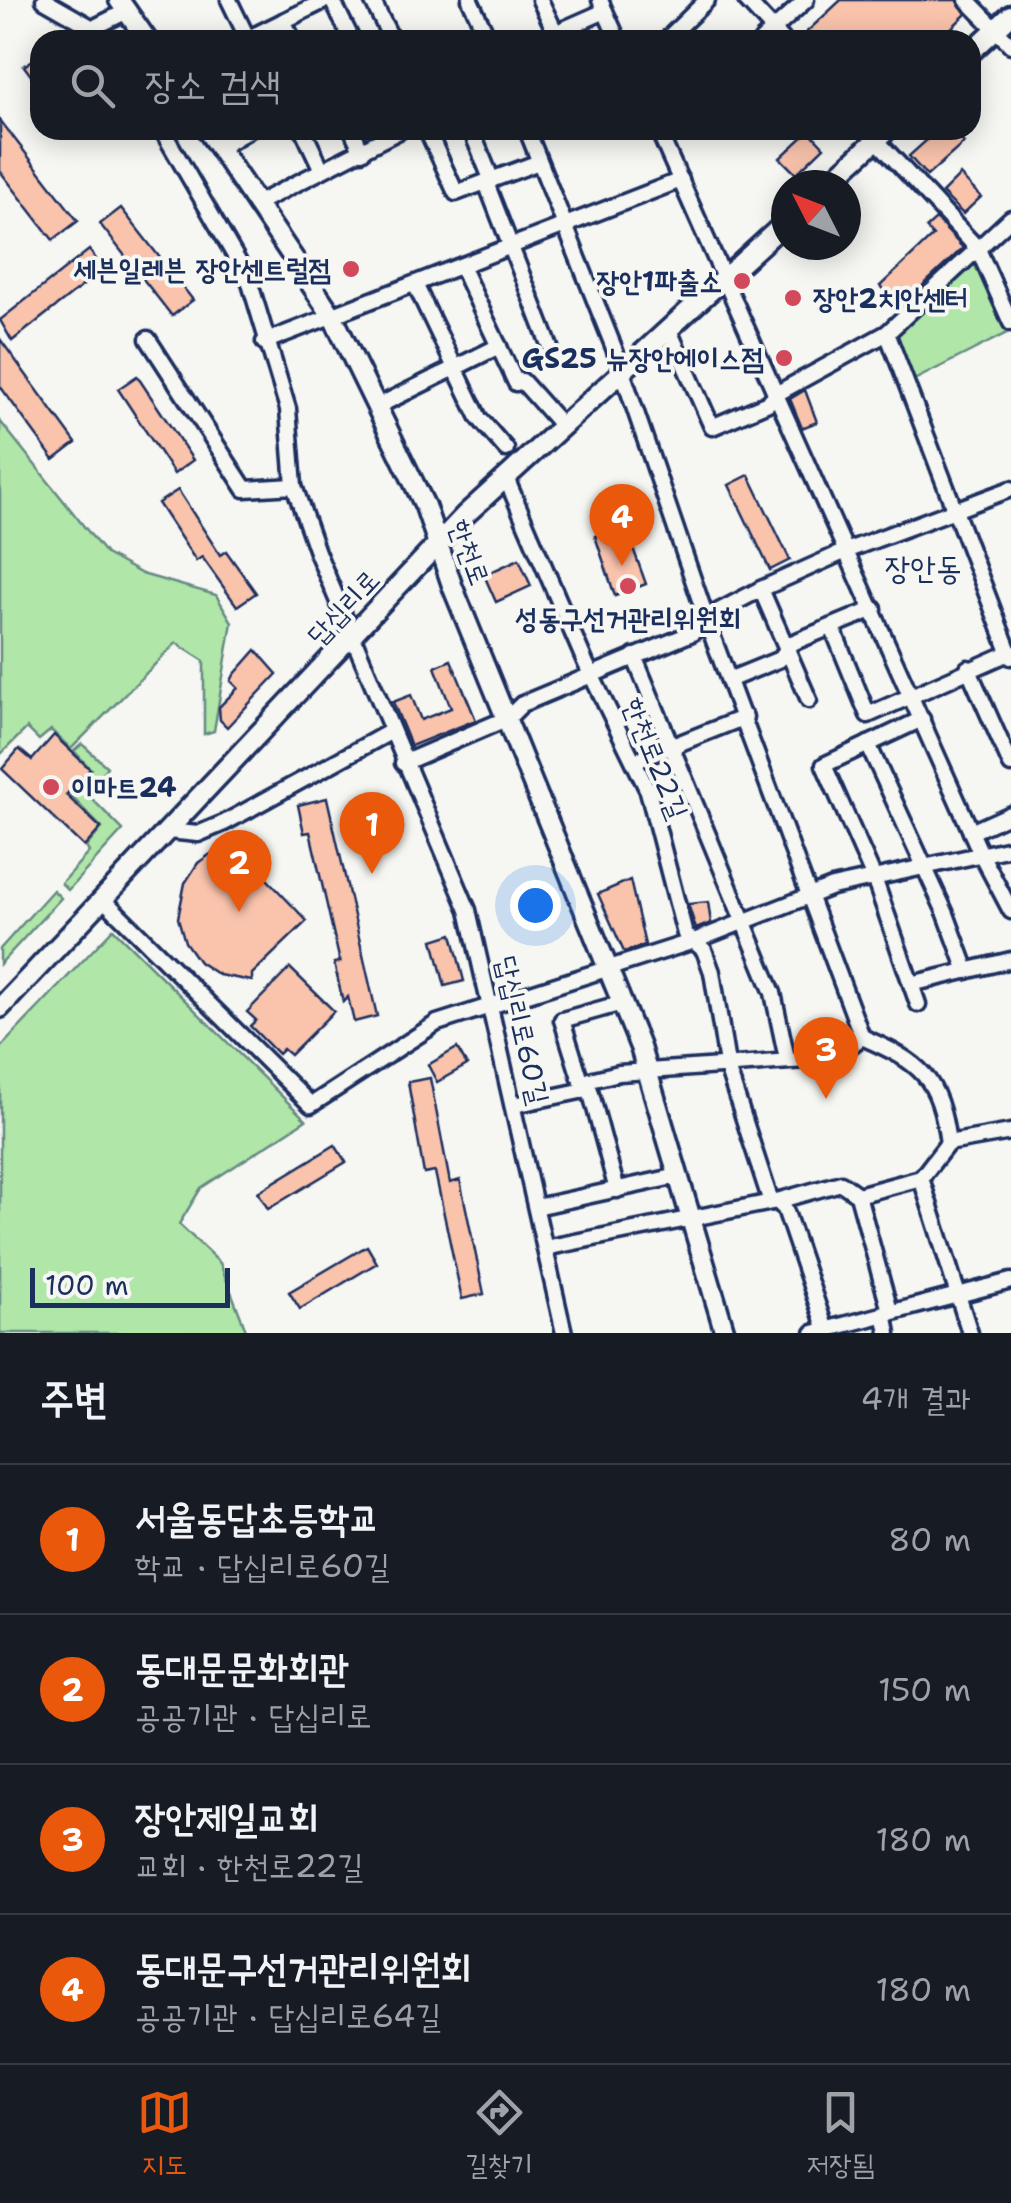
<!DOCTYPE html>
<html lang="ko">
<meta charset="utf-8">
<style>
:root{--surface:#171b24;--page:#20242c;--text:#f1f3f6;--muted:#9ea1a6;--line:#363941;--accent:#ea580c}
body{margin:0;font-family:"Shantell Sans","Poor Story",sans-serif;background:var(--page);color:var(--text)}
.compass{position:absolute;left:771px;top:170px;width:90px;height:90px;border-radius:50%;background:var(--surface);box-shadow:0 5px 25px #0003;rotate:312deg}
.scale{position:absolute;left:30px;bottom:25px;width:200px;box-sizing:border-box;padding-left:10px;border:5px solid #1b2f5e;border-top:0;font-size:28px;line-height:35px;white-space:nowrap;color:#1b2f5e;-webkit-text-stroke:8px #f6f6f2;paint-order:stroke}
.you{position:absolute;left:535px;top:905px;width:35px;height:35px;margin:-25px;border:8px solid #fff;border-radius:50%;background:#1a73e8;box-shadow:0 0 0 15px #1a73e833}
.badge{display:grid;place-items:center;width:65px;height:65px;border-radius:50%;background:var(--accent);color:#fff;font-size:32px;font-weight:700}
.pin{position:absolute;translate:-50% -82px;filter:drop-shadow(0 2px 5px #0008)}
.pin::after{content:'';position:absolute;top:52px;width:35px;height:30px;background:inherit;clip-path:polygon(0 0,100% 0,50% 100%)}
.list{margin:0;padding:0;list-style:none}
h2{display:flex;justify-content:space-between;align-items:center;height:130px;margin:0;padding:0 40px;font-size:42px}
h2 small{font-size:32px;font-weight:400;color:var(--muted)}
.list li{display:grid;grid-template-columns:65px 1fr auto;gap:30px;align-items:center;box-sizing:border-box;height:150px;padding:0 40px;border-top:2px solid var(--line)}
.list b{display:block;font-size:38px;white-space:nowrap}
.list p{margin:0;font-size:32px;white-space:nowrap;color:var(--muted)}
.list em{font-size:32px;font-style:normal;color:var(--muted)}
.icon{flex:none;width:55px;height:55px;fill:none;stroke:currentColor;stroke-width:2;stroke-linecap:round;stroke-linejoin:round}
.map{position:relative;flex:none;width:1011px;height:1333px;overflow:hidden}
.search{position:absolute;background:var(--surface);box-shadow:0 5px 25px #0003;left:30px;right:30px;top:30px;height:110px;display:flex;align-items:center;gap:25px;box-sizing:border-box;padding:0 35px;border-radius:30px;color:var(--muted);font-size:38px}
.sheet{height:730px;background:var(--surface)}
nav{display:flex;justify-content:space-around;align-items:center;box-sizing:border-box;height:140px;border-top:2px solid var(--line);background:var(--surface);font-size:28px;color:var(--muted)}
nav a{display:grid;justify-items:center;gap:5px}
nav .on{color:var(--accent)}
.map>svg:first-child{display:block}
.green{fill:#b0e6a8;stroke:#668a83;stroke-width:2.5}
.building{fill:#f9c3ac;stroke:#1b2f5e;stroke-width:2.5}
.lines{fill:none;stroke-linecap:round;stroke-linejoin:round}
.minor-casing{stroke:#1b2f5e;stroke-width:21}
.major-casing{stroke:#1b2f5e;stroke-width:25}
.minor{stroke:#f6f6f2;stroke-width:14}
.major{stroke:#f6f6f2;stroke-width:18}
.poi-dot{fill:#d1495b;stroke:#f6f6f2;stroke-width:4}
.labels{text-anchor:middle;stroke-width:8;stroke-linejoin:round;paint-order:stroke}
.poi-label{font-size:28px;font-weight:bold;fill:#1b2f5e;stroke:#f6f6f2;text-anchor:end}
.street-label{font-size:28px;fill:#1b2f5e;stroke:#f6f6f2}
.quarter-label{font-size:32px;fill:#1b2f5e;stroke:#f6f6f2}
</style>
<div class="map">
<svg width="1011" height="1333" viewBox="0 0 1011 1333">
<rect width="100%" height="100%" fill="#f6f6f2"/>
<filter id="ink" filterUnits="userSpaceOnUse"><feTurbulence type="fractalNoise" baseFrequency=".01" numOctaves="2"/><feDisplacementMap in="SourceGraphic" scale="20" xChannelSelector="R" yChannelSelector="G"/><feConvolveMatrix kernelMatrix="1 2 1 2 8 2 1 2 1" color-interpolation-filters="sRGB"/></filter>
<g filter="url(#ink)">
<g class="green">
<polygon points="978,249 1011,331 906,384 887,333"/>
<polygon points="0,421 106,554 142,574 216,595 232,622 214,731 204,734 204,661 176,643 71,749 51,730 39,740 27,728 0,755"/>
<polygon points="82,744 107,767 86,793 123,830 68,890 61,883 89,852 86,847 102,828 69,794 91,769 74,751"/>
<polygon points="53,890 61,898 0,964 0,949"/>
<polygon points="113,929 306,1120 201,1188 179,1224 220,1263 247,1333 0,1333 0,1048"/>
</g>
<g class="building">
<polygon points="841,0 957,0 966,14 939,40 798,40"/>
<polygon points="40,55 40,88 24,66"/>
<polygon points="0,120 78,221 53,240 0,171"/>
<polygon points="938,130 952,130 964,143 927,176 909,156"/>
<polygon points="809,131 824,147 796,174 780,158"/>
<polygon points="960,175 981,197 963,214 942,193"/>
<polygon points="121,208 193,300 172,316 100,224"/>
<polygon points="936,219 963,248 900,307 880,286 933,236 926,228"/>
<polygon points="89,250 104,269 12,341 0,320"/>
<polygon points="0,339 76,443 54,460 0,386"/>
<polygon points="137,376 193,460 174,474 118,389"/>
<polygon points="805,390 817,422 802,428 790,399"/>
<polygon points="749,475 790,560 770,570 729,485"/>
<polygon points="178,490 220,555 226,551 256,593 237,606 202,557 196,561 158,503"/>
<polygon points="624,523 646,584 615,596 595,536"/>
<polygon points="519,559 531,586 496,602 484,575"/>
<polygon points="256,650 277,674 227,727 220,720 219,707 238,688 231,681 234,675"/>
<polygon points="451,660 476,720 411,746 393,702 411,695 421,720 451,708 435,667"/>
<polygon points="54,735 90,769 66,795 101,828 84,847 2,769 19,749 32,760"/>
<polygon points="327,798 377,1016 354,1022 348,997 343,1002 334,963 340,962 310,832 304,833 298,805"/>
<polygon points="241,842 263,842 247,858 307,921 252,974 252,981 219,975 199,962 185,942 178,918 185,883 198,863 218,849"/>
<polygon points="630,880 645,945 624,952 598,894"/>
<polygon points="708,902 711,923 696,929 688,904"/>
<polygon points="452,934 464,981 445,986 433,940"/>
<polygon points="290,968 334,1011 290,1055 283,1049 278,1054 250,1026 256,1020 247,1012"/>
<polygon points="457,1048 467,1065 437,1082 428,1065"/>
<polygon points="430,1078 450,1183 460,1180 484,1294 462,1299 435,1172 424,1174 408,1082"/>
<polygon points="335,1145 346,1162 268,1209 258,1192"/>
<polygon points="367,1246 377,1263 300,1309 289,1292"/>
</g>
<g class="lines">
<g class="minor-casing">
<g id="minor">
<polyline points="44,0 93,28 127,11"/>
<polyline points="229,0 245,33 244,40"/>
<polyline points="332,0 352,40"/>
<polyline points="372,0 392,40"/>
<polyline points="470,0 489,40"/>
<polyline points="540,0 559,40"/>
<polyline points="600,0 618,40"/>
<polyline points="746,0 783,40"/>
<polyline points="967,0 1011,45"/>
<polyline points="283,21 293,40"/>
<polyline points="555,33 605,11"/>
<polyline points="245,40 326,0"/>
<polyline points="407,40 410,40"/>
<polyline points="666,40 707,0"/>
<polyline points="762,40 806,0"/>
<polyline points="162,130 249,280 288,409 294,486 317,552 468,910 564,1333"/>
<polyline points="303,130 322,170"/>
<polyline points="352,130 362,152"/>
<polyline points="427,130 456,193 539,162"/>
<polyline points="471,130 490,176 488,188 550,347"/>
<path d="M 527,130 L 614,348 L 713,638 L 862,1037 C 922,1063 939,1077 948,1143 L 921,1178 L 970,1333"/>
<polyline points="658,130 981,854 1011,911"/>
<polyline points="867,130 978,249 1011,323"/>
<polyline points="219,148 249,130"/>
<polyline points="256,204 401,130"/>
<polyline points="461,266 516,383 522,381 563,427"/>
<polyline points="415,284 479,418 506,449"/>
<polyline points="669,330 712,427 768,403 776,394 887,333 1011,218"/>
<polyline points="887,333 1011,657"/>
<polyline points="148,339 245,489 294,486"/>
<polyline points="264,342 681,180"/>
<polyline points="378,406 499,346"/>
<polyline points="506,478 586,664 648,791 685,934 704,950 712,972 728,1070 771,1202"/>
<polyline points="761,589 809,700"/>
<polyline points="832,627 868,715 1011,652"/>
<polyline points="634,656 773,993 787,1059"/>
<polyline points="968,668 1011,765"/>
<polyline points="731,679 780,659 792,643 874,609"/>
<polyline points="868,744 946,914 967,971"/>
<polyline points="635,761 745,717"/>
<polyline points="403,763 508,718 522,704 692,633 719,611 761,589 848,550 1011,489"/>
<polyline points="168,831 198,834 224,823 390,732"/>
<polyline points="971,832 1011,814"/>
<polyline points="103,899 311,1105 437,1023 694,941 832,887 1011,848"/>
<polyline points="911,984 1011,960"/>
<polyline points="918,1004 874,878 824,765 922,719"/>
<polyline points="514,1105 580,1091 590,1080 619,1073 835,1058 862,1037"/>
<polyline points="948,1143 1011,1132"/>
<polyline points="617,1190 590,1090 581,1081 562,1020 622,1003"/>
<polyline points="858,1195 921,1178"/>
<polyline points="777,1201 785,1209 827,1333"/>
<polyline points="536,1207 678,1176"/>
<polyline points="545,1248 777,1201 841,1183 858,1195 890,1311"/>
<polyline points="884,1313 888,1333"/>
<polyline points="813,1333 1011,1281"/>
</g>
</g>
<g class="major-casing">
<g id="major">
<polyline points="119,0 147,40"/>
<polyline points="971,52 1011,15"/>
<polyline points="207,130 333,317 425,506 453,588 640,1047 725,1333"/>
<polyline points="827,185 887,130"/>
<polyline points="0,1008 465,515 786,222"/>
</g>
</g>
<use href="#minor" class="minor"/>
<use href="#major" class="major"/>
</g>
</g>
<g class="poi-dot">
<circle cx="351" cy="269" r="10"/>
<circle cx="742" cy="281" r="10"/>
<circle cx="793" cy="298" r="10"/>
<circle cx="784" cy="358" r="10"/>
<circle cx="628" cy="586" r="10"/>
<circle cx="51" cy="787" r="10"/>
</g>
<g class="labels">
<g class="poi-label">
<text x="331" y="279">세븐일레븐 장안센트럴점</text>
<text x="722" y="291">장안1파출소</text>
<text x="813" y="308" text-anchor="start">장안2치안센터</text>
<text x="764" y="368">GS25 뉴장안에이스점</text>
<text x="628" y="628" text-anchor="middle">성동구선거관리위원회</text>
<text x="71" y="797" text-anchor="start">이마트24</text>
</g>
<g class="street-label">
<text transform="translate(470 552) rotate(70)" y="10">한천로</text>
<text transform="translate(343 607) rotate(-47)" y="10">답십리로</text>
<text transform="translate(656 758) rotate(68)" y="10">한천로22길</text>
<text transform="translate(523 1030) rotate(77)" y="10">답십리로60길</text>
</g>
<g class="quarter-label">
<text x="923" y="579">장안동</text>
</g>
</g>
</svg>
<svg class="compass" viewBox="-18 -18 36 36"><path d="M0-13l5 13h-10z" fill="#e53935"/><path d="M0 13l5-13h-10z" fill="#9ea1a6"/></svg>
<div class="scale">100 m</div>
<div class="you"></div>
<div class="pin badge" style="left:372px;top:874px">1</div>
<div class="pin badge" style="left:239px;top:912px">2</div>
<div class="pin badge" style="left:826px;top:1099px">3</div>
<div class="pin badge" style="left:622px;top:566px">4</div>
<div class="search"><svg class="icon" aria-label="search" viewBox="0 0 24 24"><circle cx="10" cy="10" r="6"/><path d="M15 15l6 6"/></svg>장소 검색</div>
</div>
<section class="sheet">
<h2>주변<small>4개 결과</small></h2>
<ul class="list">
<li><span class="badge">1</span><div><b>서울동답초등학교</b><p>학교 · 답십리로60길</p></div><em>80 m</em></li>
<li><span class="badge">2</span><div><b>동대문문화회관</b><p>공공기관 · 답십리로</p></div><em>150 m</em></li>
<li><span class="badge">3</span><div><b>장안제일교회</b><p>교회 · 한천로22길</p></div><em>180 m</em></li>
<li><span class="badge">4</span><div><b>동대문구선거관리위원회</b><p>공공기관 · 답십리로64길</p></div><em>180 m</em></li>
</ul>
</section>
<nav>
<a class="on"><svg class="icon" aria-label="map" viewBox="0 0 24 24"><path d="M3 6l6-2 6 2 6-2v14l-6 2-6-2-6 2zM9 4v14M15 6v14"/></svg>지도</a>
<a><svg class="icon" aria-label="directions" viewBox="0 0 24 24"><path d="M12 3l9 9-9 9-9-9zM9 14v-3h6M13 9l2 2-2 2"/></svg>길찾기</a>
<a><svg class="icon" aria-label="saved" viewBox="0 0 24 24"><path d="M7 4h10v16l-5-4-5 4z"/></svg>저장됨</a>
</nav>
